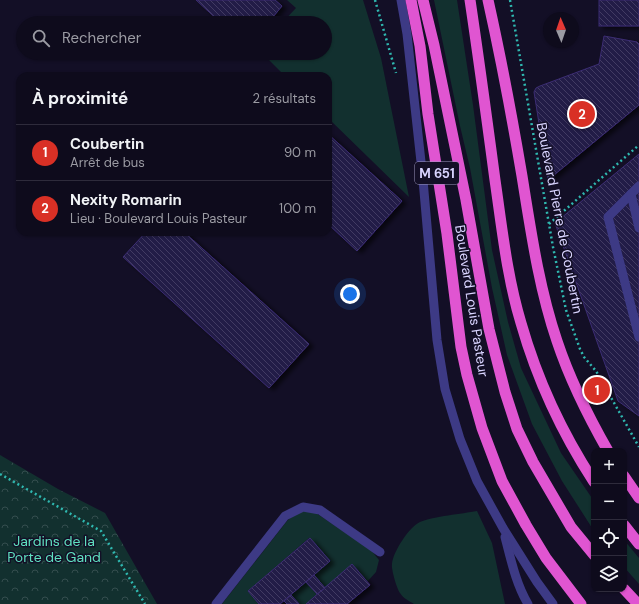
<!DOCTYPE html>
<html lang="fr">
<meta charset="utf-8">
<style>
:root{--surface:#0e0b1c;--page:#171425;--text:#f1f3f6;--muted:#9b9ba3;--line:#2e2b3b;--accent:#d93025}
body{margin:0;font-family:"DM Sans",sans-serif;background:var(--page);color:var(--text)}
.controls{position:absolute;right:12px;bottom:12px;display:grid;overflow:hidden;border-radius:8px;box-shadow:0 1px 3px #0004}
.controls button{width:36px;height:36px;display:grid;place-items:center;padding:0;border:0;border-bottom:1px solid var(--line);background:var(--surface);color:var(--text);font:20px sans-serif}
.compass{position:absolute;left:543px;top:12px;width:36px;height:36px;border-radius:50%;background:var(--surface);box-shadow:0 1px 3px #0004;rotate:358deg}
.you{position:absolute;left:350px;top:294px;width:14px;height:14px;margin:-10px;border:3px solid #fff;border-radius:50%;background:#1a73e8;box-shadow:0 0 0 6px #1a73e833}
.badge{display:grid;place-items:center;width:26px;height:26px;border-radius:50%;background:var(--accent);color:#fff;font-size:13px;font-weight:700}
.pin{position:absolute;translate:-50% -50%;border:2px solid #fff;box-shadow:0 1px 4px #0006}
.list{margin:0;padding:0;list-style:none}
h2{display:flex;justify-content:space-between;align-items:center;height:52px;margin:0;padding:0 16px;font-size:17px}
h2 small{font-size:13px;font-weight:400;color:var(--muted)}
.list li{display:grid;grid-template-columns:26px 1fr auto;gap:12px;align-items:center;box-sizing:border-box;height:56px;padding:0 16px;border-top:1px solid var(--line)}
.list b{display:block;font-size:15px;white-space:nowrap}
.list p{margin:0;font-size:13px;white-space:nowrap;color:var(--muted)}
.list em{font-size:13px;font-style:normal;color:var(--muted)}
.icon{flex:none;width:22px;height:22px;fill:none;stroke:currentColor;stroke-width:2;stroke-linecap:round;stroke-linejoin:round}
.map{position:relative;flex:none;width:639px;height:604px;overflow:hidden}
.search{position:absolute;background:var(--surface);box-shadow:0 1px 3px #0004;left:16px;top:16px;width:316px;height:44px;display:flex;align-items:center;gap:10px;box-sizing:border-box;padding:0 14px;border-radius:22px;color:var(--muted);font-size:15px}
.panel{position:absolute;background:var(--surface);box-shadow:0 1px 3px #0004;left:16px;top:72px;width:316px;height:164px;border-radius:12px}
.map>svg:first-child{display:block}
.grass{fill:#12302f}
.forest{fill:url(#forest-crowns)}
.building{fill:url(#building-back-hatch);stroke:#3b2d73;filter:url(#shadow)}
.lines{fill:none;stroke-linecap:round;stroke-linejoin:round}
.path{stroke:#2fb8b0;stroke-width:2.5;stroke-dasharray:2 3;stroke-linecap:butt}
.service{stroke:#3d3a85;stroke-width:9}
.trunk{stroke:#e055d1;stroke-width:11}
.labels{text-anchor:middle;stroke-width:3;stroke-linejoin:round;paint-order:stroke}
.shield{fill:#130f26;stroke:#9e99be;stroke-width:1}
.shield-label{font-size:13px;font-weight:bold;fill:#d9d4ff}
.street-label{font-size:14px;fill:#d9d4ff;stroke:#130f26}
.park-label{font-size:14px;fill:#5fe0c0;stroke:#130f26}
</style>
<div class="map">
<svg width="639" height="604" viewBox="0 0 639 604">
<defs>
<pattern id="forest-crowns" width="20" height="18" patternUnits="userSpaceOnUse"><rect width="20" height="18" fill="#12302f"/><path d="M2 6a3 3 0 1 1 6 0M12 15a3 3 0 1 1 6 0" fill="none" stroke="#344d4e"/></pattern>
<pattern id="building-back-hatch" width="6" height="6" patternUnits="userSpaceOnUse"><rect width="6" height="6" fill="#241b47"/><path d="M-1 5l2 2M0 0l6 6M5-1l2 2" fill="none" stroke="#433b63"/></pattern>
<filter id="shadow"><feDropShadow dx="4.5" dy="2.5" stdDeviation="2" flood-color="#0009"/></filter>
</defs>
<rect width="100%" height="100%" fill="#130f26"/>
<g class="grass">
<polygon points="287,0 363,0 381,58 409,197 328,118 328,76 285,76 262,53 325,53 325,23 282,23 296,8"/>
<polygon points="434,0 457,0 473,105 492,250 508,322 521,368 561,453 594,501 594,531 562,481 532,424 507,355 492,288 470,168 460,126"/>
<polygon points="303,511 316,513 371,550 379,560 376,572 367,582 325,588 314,575 330,561 309,538 248,591 259,604 222,604 287,521 294,515"/>
<path d="M 477,511 L 492,543 L 505,604 L 414,604 C 409,601 403,598 400,593 C 397,589 391,569 392,564 C 393,552 409,527 420,522 C 434,516 462,514 477,511 Z"/>
<polygon points="624,540 639,558 639,584 624,567"/>
<polygon points="306,582 317,594 306,604 299,604 291,595"/>
</g>
<polygon class="forest" points="0,455 58,489 105,513 157,604 0,604"/>
<g class="building">
<polygon points="196,0 275,0 282,6 268,23 221,23"/>
<rect x="599" y="0" width="40" height="26"/>
<polygon points="604,36 637,42 639,44 639,105 548,180 534,92 536,88 540,86 599,64"/>
<polygon points="328,134 402,201 357,251 328,224"/>
<polygon points="639,154 639,416 618,401 555,223"/>
<polygon points="146,232 184,232 309,344 269,388 123,257"/>
<polygon points="310,538 330,561 280,604 259,604 248,591"/>
<polygon points="352,564 370,585 347,604 306,604"/>
<polygon points="314,575 325,588 317,594 306,582"/>
<polygon points="291,595 299,604 287,604 284,601"/>
</g>
<g class="lines">
<g class="path">
<polyline points="375,0 396,73"/>
<polyline points="510,0 553,247 566,310 580,349 584,357 596,371 639,447"/>
<polyline points="549,224 639,145"/>
<polyline points="0,474 101,531 145,604"/>
</g>
<g class="service">
<polyline points="401,0 407,34 423,180 437,340 445,389 460,439 477,481 503,528 537,582 553,604"/>
<polyline points="639,186 608,217 639,337"/>
<polyline points="631,194 639,228"/>
<path d="M 505,537 C 511,560 516,584 528,604"/>
<polyline points="216,604 285,516 303,507 320,510 380,552"/>
</g>
<g class="trunk">
<polyline points="411,0 420,46 428,114 447,234 461,347 467,375 482,428 502,481 526,525 546,558 581,604"/>
<polyline points="423,0 434,45 466,200 489,329 505,392 517,429 533,462 571,527 594,555"/>
<path d="M 470,0 C 479,60 487,120 495,180 C 502,228 507,277 521,323 C 537,379 562,433 594,482"/>
<path d="M 488,0 C 501,58 512,117 522,176 C 531,232 539,288 557,341 C 570,380 588,416 608,451"/>
<polyline points="624,476 639,498"/>
<polyline points="624,525 639,544"/>
<polyline points="624,589 638,604"/>
</g>
</g>
<g class="labels">
<rect class="shield" x="415" y="162" width="44" height="22" rx="3"/>
<g class="shield-label">
<text x="437" y="178">M 651</text>
</g>
<g class="street-label">
<text transform="translate(560 218) rotate(79)" y="5">Boulevard Pierre de Coubertin</text>
<text transform="translate(472 301) rotate(81)" y="5">Boulevard Louis Pasteur</text>
</g>
<g class="park-label">
<text x="54" y="546">Jardins de la<tspan x="54" dy="16">Porte de Gand</tspan></text>
</g>
</g>
</svg>
<div class="controls">
<button>+</button>
<button>−</button>
<button><svg class="icon" aria-label="locate" viewBox="0 0 24 24"><circle cx="12" cy="12" r="6"/><path d="M12 2v4M12 18v4M2 12h4M18 12h4"/></svg></button>
<button><svg class="icon" aria-label="layers" viewBox="0 0 24 24"><path d="M12 4l9 5-9 5-9-5zM3 14l9 5 9-5"/></svg></button>
</div>
<svg class="compass" viewBox="-18 -18 36 36"><path d="M0-13l5 13h-10z" fill="#e53935"/><path d="M0 13l5-13h-10z" fill="#9b9ba3"/></svg>
<div class="you"></div>
<div class="pin badge" style="left:597px;top:390px">1</div>
<div class="pin badge" style="left:582px;top:114px">2</div>
<div class="search"><svg class="icon" aria-label="search" viewBox="0 0 24 24"><circle cx="10" cy="10" r="6"/><path d="M15 15l6 6"/></svg>Rechercher</div>
<section class="panel">
<h2>À proximité<small>2 résultats</small></h2>
<ul class="list">
<li><span class="badge">1</span><div><b>Coubertin</b><p>Arrêt de bus</p></div><em>90 m</em></li>
<li><span class="badge">2</span><div><b>Nexity Romarin</b><p>Lieu · Boulevard Louis Pasteur</p></div><em>100 m</em></li>
</ul>
</section>
</div>
